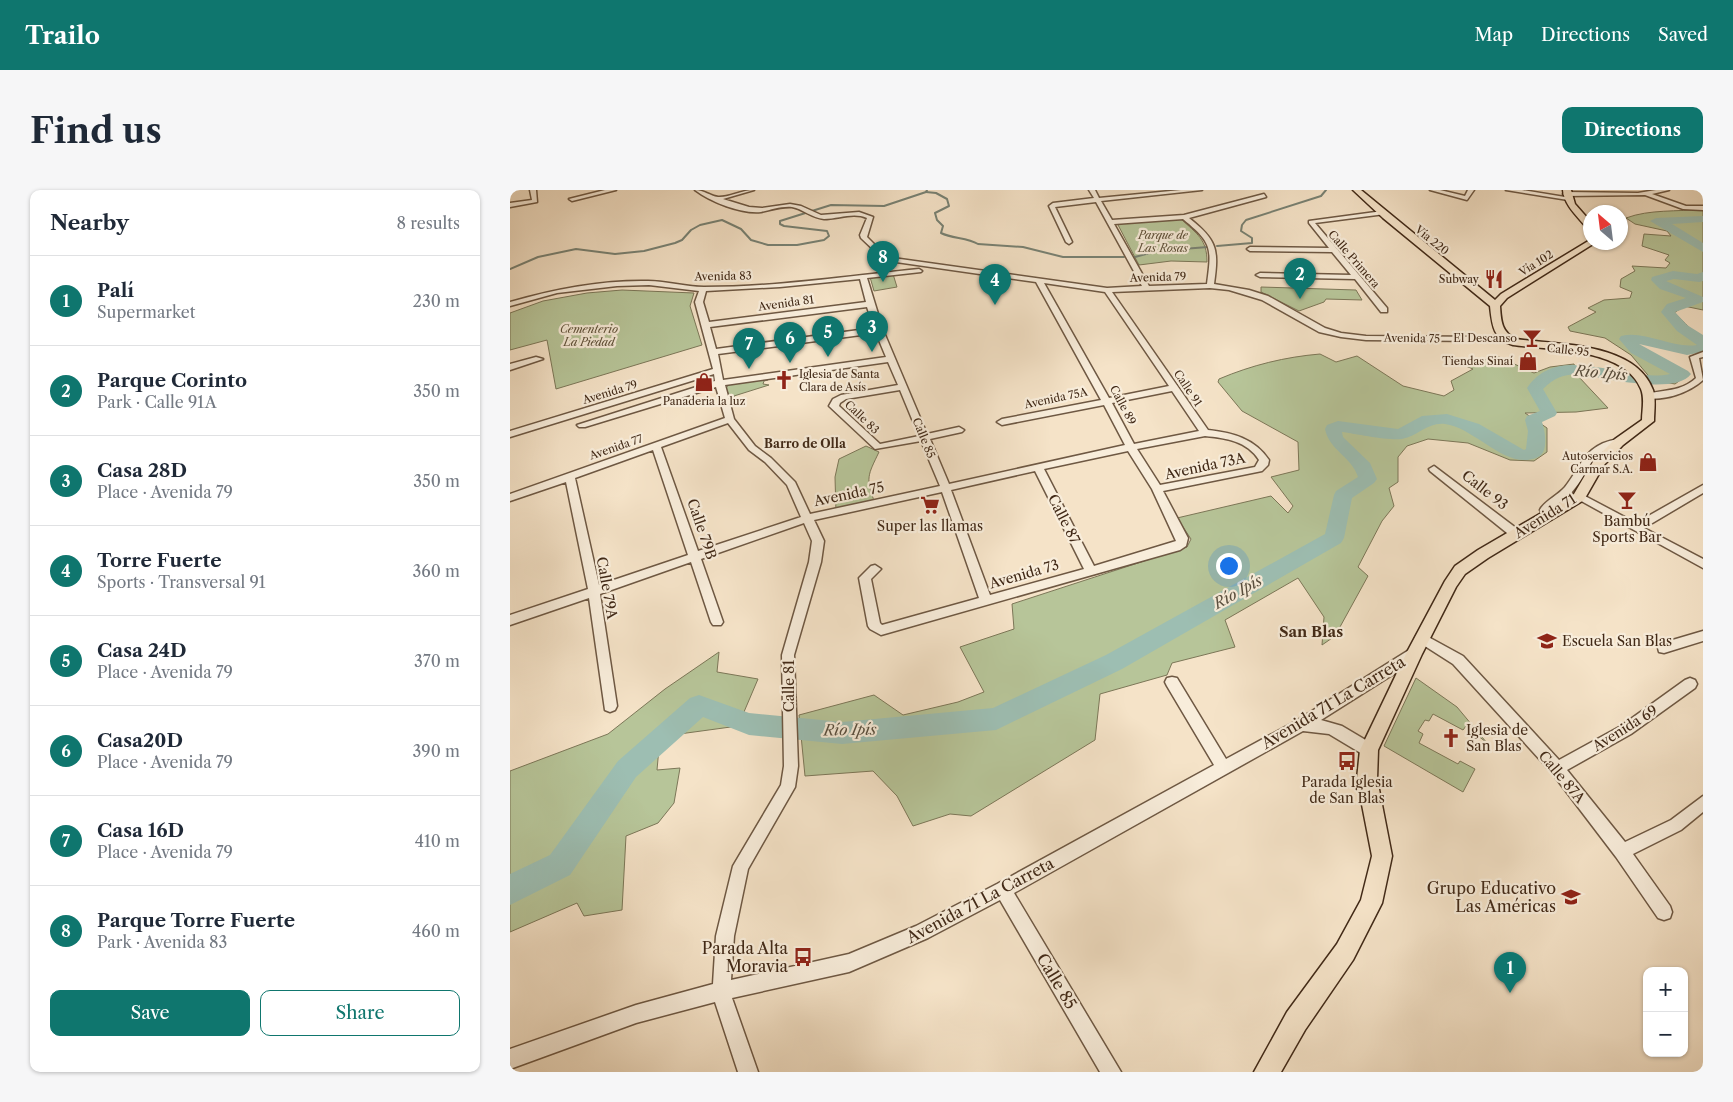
<!DOCTYPE html>
<meta charset="utf-8">
<style>
:root{--surface:#fff;--page:#f6f6f7;--text:#1f2937;--muted:#747a83;--line:#e0e1e3;--accent:#0f766e}
body{margin:0;font-family:"Libre Caslon Text",serif;background:var(--page);color:var(--text)}
.controls{position:absolute;right:15px;bottom:15px;display:grid;overflow:hidden;border-radius:10px;box-shadow:0 1px 4px #0004}
.controls button{width:45px;height:45px;display:grid;place-items:center;padding:0;border:0;border-bottom:1px solid var(--line);background:var(--surface);color:var(--text);font:25px sans-serif}
.compass{position:absolute;left:1073px;top:15px;width:45px;height:45px;border-radius:50%;background:var(--surface);box-shadow:0 1px 4px #0004;rotate:332deg}
.you{position:absolute;left:718px;top:375px;width:18px;height:18px;margin:-12px;border:4px solid #fff;border-radius:50%;background:#1a73e8;box-shadow:0 0 0 8px #1a73e833}
.badge{display:grid;place-items:center;width:32px;height:32px;border-radius:50%;background:var(--accent);color:#fff;font-size:16px;font-weight:700}
.pin{position:absolute;translate:-50% -41px;filter:drop-shadow(0 1px 2px #0008)}
.pin::after{content:'';position:absolute;top:26px;width:18px;height:15px;background:inherit;clip-path:polygon(0 0,100% 0,50% 100%)}
.list{margin:0;padding:0;list-style:none}
h2{display:flex;justify-content:space-between;align-items:center;height:65px;margin:0;padding:0 20px;font-size:21px}
h2 small{font-size:16px;font-weight:400;color:var(--muted)}
.list li{display:grid;grid-template-columns:32px 1fr auto;gap:15px;align-items:center;box-sizing:border-box;height:90px;padding:0 20px;border-top:1px solid var(--line)}
.list b{display:block;font-size:19px;white-space:nowrap}
.list p{margin:0;font-size:16px;white-space:nowrap;color:var(--muted)}
.list em{font-size:16px;font-style:normal;color:var(--muted)}
.actions{display:flex;gap:10px;padding:15px 20px}
.actions a{flex:1;padding:11px 0;border:1px solid var(--accent);border-radius:10px;text-align:center;font-size:18px;color:var(--accent)}
.actions .main{background:var(--accent);color:#fff}
.map{position:relative;flex:none;width:1193px;height:882px;overflow:hidden;border-radius:10px}
header{display:flex;align-items:center;gap:30px;box-sizing:border-box;height:70px;padding:0 25px;background:var(--accent);color:#fff}
header strong{font-size:24px}
nav{display:flex;gap:28px;margin-inline-start:auto;font-size:18px}
.intro{display:flex;align-items:center;justify-content:space-between;box-sizing:border-box;height:120px;padding:0 30px}
h1{margin:0;font-size:35px}
.button{padding:12px 22px;border-radius:10px;background:var(--accent);color:#fff;font-size:18px;font-weight:700}
main{display:flex;gap:30px;padding:0 30px}
aside{flex:1;background:var(--surface);border-radius:10px;box-shadow:0 1px 4px #0004}
.map>svg:first-child{display:block}
.green{fill:#b7c599;stroke:#7c7758}
.lines{fill:none;stroke-linecap:round;stroke-linejoin:round}
.stream{stroke:#788274;stroke-width:2}
.river{fill:#9dbeb2;fill-rule:evenodd}
.minor-casing{stroke:#6e5843;stroke-width:3}
.major-casing{stroke:#412917;stroke-width:3}
.minor{fill:#f8eddb;fill-rule:evenodd}
.major{fill:#f5e3c8;fill-rule:evenodd}
.labels{text-anchor:middle;stroke-width:4.5;stroke-linejoin:round;paint-order:stroke}
.far-park-label{font-size:11px;font-style:italic;fill:#5e5038;stroke:#f8eddb}
.far-street-label{font-size:11px;fill:#412917;stroke:#f8eddb}
.far-poi-label{font-size:11px;fill:#412917;stroke:#f8eddb;text-anchor:end}
.far-neighbourhood-label{font-size:12px;font-weight:bold;fill:#412917;stroke:#f8eddb}
.street-label{font-size:14px;fill:#412917;stroke:#f8eddb}
.poi-label{font-size:14px;fill:#412917;stroke:#f8eddb}
.water-label{font-size:15px;font-style:italic;fill:#584e3e;stroke:#f8eddb}
.neighbourhood-label{font-size:15px;font-weight:bold;fill:#412917;stroke:#f8eddb}
.near-street-label{font-size:16px;fill:#412917;stroke:#f8eddb}
.near-poi-label{font-size:16px;fill:#412917;stroke:#f8eddb;text-anchor:end}
</style>
<header>
<strong>Trailo</strong>
<nav><a>Map</a><a>Directions</a><a>Saved</a></nav>
</header>
<div class="intro"><h1>Find us</h1><a class="button">Directions</a></div>
<main>
<aside>
<h2>Nearby<small>8 results</small></h2>
<ul class="list">
<li><span class="badge">1</span><div><b>Palí</b><p>Supermarket</p></div><em>230 m</em></li>
<li><span class="badge">2</span><div><b>Parque Corinto</b><p>Park · Calle 91A</p></div><em>350 m</em></li>
<li><span class="badge">3</span><div><b>Casa 28D</b><p>Place · Avenida 79</p></div><em>350 m</em></li>
<li><span class="badge">4</span><div><b>Torre Fuerte</b><p>Sports · Transversal 91</p></div><em>360 m</em></li>
<li><span class="badge">5</span><div><b>Casa 24D</b><p>Place · Avenida 79</p></div><em>370 m</em></li>
<li><span class="badge">6</span><div><b>Casa20D</b><p>Place · Avenida 79</p></div><em>390 m</em></li>
<li><span class="badge">7</span><div><b>Casa 16D</b><p>Place · Avenida 79</p></div><em>410 m</em></li>
<li><span class="badge">8</span><div><b>Parque Torre Fuerte</b><p>Park · Avenida 83</p></div><em>460 m</em></li>
</ul>
<div class="actions"><a class="main">Save</a><a>Share</a></div>
</aside>
<div class="map">
<svg width="1193" height="882" viewBox="0 0 1193 882">
<rect width="100%" height="100%" fill="#f5e3c8"/>
<filter id="stains"><feTurbulence type="fractalNoise" baseFrequency=".004" numOctaves="4"/><feColorMatrix values="0 0 0 0 .2 0 0 0 0 .09 0 0 0 0 .02 0 0 0 .5 -.17"/></filter>
<radialGradient id="worn" r=".72"><stop offset=".6" stop-color="#630" stop-opacity="0"/><stop offset="1" stop-color="#630" stop-opacity=".3"/></radialGradient>
<g class="green">
<path d="M 1193,19 L 1193,120 L 1174,116 L 1164,123 C 1174,132 1186,142 1188,156 L 1176,159 L 1134,148 L 1115,148 C 1125,166 1155,176 1173,188 L 1165,194 L 1142,190 L 1121,165 L 1095,148 L 1060,141 L 1058,137 L 1086,122 L 1078,118 L 1094,110 L 1120,108 L 1122,102 L 1110,97 L 1111,89 L 1125,81 L 1122,76 L 1156,78 L 1160,73 L 1155,70 L 1159,65 L 1132,56 L 1134,44 L 1161,46 L 1157,41 L 1125,34 L 1116,28 C 1140,19 1167,22 1193,19 Z"/>
<path d="M 671,29 C 687,44 697,49 697,72 L 661,71 L 629,75 L 607,33 Z"/>
<polygon points="383,84 387,97 364,101 360,87"/>
<polygon points="751,97 846,100 852,110 816,109 814,112 789,121 751,102"/>
<polygon points="112,100 184,103 180,116 192,155 46,199 37,150 0,160 0,123 33,111 77,103"/>
<path d="M 810,164 L 826,172 L 847,166 L 893,196 L 934,206 L 944,200 L 941,191 L 963,179 L 951,174 L 989,167 L 1024,183 L 1040,177 L 1064,174 L 1068,186 L 1098,218 L 1066,222 L 1015,223 L 1037,238 L 1037,262 L 1024,271 L 1000,270 L 958,253 L 918,249 L 897,256 L 888,267 L 888,292 L 879,298 L 884,316 L 872,331 L 848,377 L 858,386 L 825,446 L 812,455 L 814,427 L 788,388 L 715,430 L 725,457 L 662,473 L 657,485 L 590,504 L 585,550 L 461,626 L 440,624 L 403,636 L 387,606 L 363,581 L 295,586 L 289,525 L 364,505 L 393,525 L 448,512 L 474,502 L 450,457 L 504,439 L 502,414 L 677,357 L 681,349 L 667,328 L 761,306 L 778,323 L 783,316 L 761,287 L 789,280 L 788,252 L 732,221 L 708,192 L 709,189 C 742,175 775,167 810,164 Z"/>
<polygon points="258,187 258,190 254,191 253,194 259,195 224,206 226,211 222,213 216,198 219,194"/>
<path d="M 356,256 L 369,262 C 358,285 355,288 365,313 L 326,323 L 325,287 L 329,269 Z"/>
<polygon points="209,462 207,482 248,489 228,536 162,545 149,558 147,580 170,578 164,613 148,633 116,646 112,720 74,726 67,713 0,742 0,581 98,544 155,499"/>
<polygon points="906,488 947,517 977,553 956,536 953,540 923,524 919,531 915,530 908,541 913,544 909,553 948,574 950,571 965,579 953,602 874,556"/>
</g>
<g class="lines">
<g class="stream">
<path d="M 416,2 L 426,3 L 437,9 L 439,16 L 425,23 L 427,30 L 433,36 L 431,43 C 443,49 457,47 468,54 L 513,57 L 553,67 L 614,67"/>
<polyline points="707,56 742,53 742,48 731,41 732,35 736,30 811,6 816,0"/>
<polyline points="625,67 647,61 698,57"/>
<polyline points="0,79 28,67 66,59 105,64 134,61 165,53 172,50 181,40 190,35 212,30 231,39 241,50 258,55 287,55 314,50 319,46 317,41 274,36 270,34 270,31 321,15 374,16 416,2 417,0"/>
</g>
<g class="river">
<polygon points="1193,26 1193,32 1162,34 1193,53 1193,62 1140,31 1146,28"/>
<path d="M 1163,81 L 1187,84 L 1193,82 L 1193,91 L 1189,92 L 1164,89 L 1156,91 L 1193,107 L 1193,112 L 1165,122 L 1177,135 L 1193,145 L 1193,162 L 1177,165 L 1129,154 L 1178,181 L 1181,184 C 1165,206 1091,187 1067,184 C 1052,185 1044,188 1033,199 L 1047,223 L 1045,226 L 1032,232 C 1035,241 1039,262 1028,267 C 997,282 966,238 935,234 C 918,232 908,246 892,249 C 879,251 847,244 832,242 L 833,247 L 860,273 L 867,289 L 864,293 L 842,308 L 834,348 L 831,353 L 612,479 L 486,540 L 332,554 L 239,545 L 193,527 L 126,587 L 60,685 L 0,715 L 0,684 L 40,665 L 108,571 L 180,508 L 189,505 L 239,523 L 332,532 L 483,518 L 596,465 L 815,344 L 824,305 L 826,301 L 848,287 C 842,267 819,260 815,239 L 817,235 L 828,231 L 888,239 L 912,226 L 937,224 L 969,234 L 1014,260 L 1016,259 L 1018,241 L 1015,230 L 1017,226 L 1030,221 L 1017,198 C 1050,150 1115,194 1160,184 L 1121,163 L 1109,149 L 1111,146 C 1136,140 1161,159 1187,155 L 1167,141 L 1151,122 L 1157,114 L 1176,108 L 1150,99 L 1141,90 L 1142,87 Z"/>
</g>
<g class="minor-casing">
<g id="minor">
<polygon points="20,0 26,0 27,12 0,17 0,13 22,10"/>
<polygon points="95,0 106,0 62,11 59,9"/>
<path d="M 185,0 C 194,0 200,6 208,7 C 218,8 232,0 244,0 L 213,9 L 239,17 L 252,18 L 280,14 L 291,16 L 311,25 L 349,22 L 363,27 L 357,47 L 373,63 L 383,68 L 597,98 L 632,96 L 586,12 L 545,17 L 562,52 L 559,54 L 556,52 L 539,16 L 543,13 L 584,8 L 579,0 L 585,0 L 589,8 L 671,0 L 692,0 L 591,11 L 602,30 L 674,25 L 754,4 L 756,7 L 679,28 C 707,50 709,59 704,94 L 739,100 L 758,106 L 815,138 L 831,143 L 856,146 L 974,147 L 992,145 L 996,147 L 992,149 L 974,151 L 856,150 L 831,147 L 809,142 L 752,110 L 719,100 L 700,98 L 602,102 L 698,240 C 723,243 744,248 759,270 L 758,275 L 752,281 L 653,301 L 678,348 L 676,356 L 670,360 L 371,445 L 360,439 L 358,436 L 349,388 L 361,376 L 365,375 L 371,379 L 361,389 L 370,433 L 372,435 L 469,408 L 432,302 L 304,330 L 314,351 L 311,372 L 284,465 L 288,576 L 285,597 L 238,679 L 224,746 L 221,790 L 339,764 L 406,736 L 487,694 L 704,575 L 657,496 L 655,492 L 657,488 L 662,487 L 667,488 L 716,569 L 786,531 L 899,460 L 904,459 L 909,460 L 910,464 L 909,468 L 811,530 L 832,536 L 864,555 L 866,560 L 864,565 L 859,566 L 854,565 L 819,544 L 793,541 L 504,703 L 611,882 L 590,882 L 490,710 L 418,748 L 339,782 L 222,808 L 248,882 L 228,882 L 205,812 L 126,833 L 0,879 L 0,859 L 126,815 L 203,794 L 206,746 L 223,676 L 271,595 L 274,576 L 272,465 L 299,372 L 302,351 L 294,333 L 191,369 L 213,432 L 211,435 L 203,435 L 201,432 L 181,372 L 90,404 L 107,516 L 105,520 L 100,522 L 95,520 L 79,408 L 0,435 L 0,425 L 78,399 L 56,292 L 0,311 L 0,304 L 215,228 L 206,197 L 75,237 L 69,237 L 67,235 L 205,191 L 204,184 L 0,247 L 0,241 L 203,179 L 185,112 L 189,101 L 139,95 L 107,96 L 47,103 L 0,116 L 0,112 C 45,99 91,90 138,91 C 157,91 175,97 194,97 C 266,97 338,86 409,79 L 412,81 L 411,82 L 357,88 L 373,140 L 417,244 L 449,237 L 454,240 L 452,242 L 420,249 L 439,294 L 615,255 L 594,215 L 492,235 L 487,232 L 492,229 L 591,210 L 526,92 L 379,71 L 369,65 L 351,48 L 350,45 L 357,28 C 343,22 329,29 314,29 C 302,28 293,19 282,17 C 271,16 261,20 251,22 C 231,24 201,12 185,0 ZM 673,29 C 702,53 702,57 697,94 L 639,96 L 604,34 ZM 350,89 L 356,112 L 199,132 L 193,112 L 196,101 L 270,97 ZM 534,93 L 595,102 L 659,196 L 599,208 ZM 357,117 L 364,138 L 206,159 L 200,137 ZM 366,143 L 376,167 L 213,190 L 208,164 ZM 378,172 L 388,195 L 331,205 L 323,209 L 319,216 L 365,259 L 411,251 L 430,296 L 300,324 L 285,292 L 261,268 L 245,256 L 224,229 L 215,195 ZM 390,200 L 409,246 L 370,254 L 329,216 L 330,213 L 336,209 ZM 662,201 L 689,241 L 624,254 L 602,213 ZM 218,233 L 239,260 L 255,272 L 277,295 L 291,327 L 188,361 L 151,257 ZM 695,246 C 716,248 737,251 749,270 L 745,277 L 650,295 L 627,259 ZM 143,260 L 178,365 L 89,395 L 65,288 ZM 618,261 L 642,299 L 666,351 L 584,376 L 534,279 ZM 525,281 L 574,379 L 480,405 L 441,300 Z"/>
<polygon points="920,0 930,0 955,6 958,0 964,0 957,10"/>
<polygon points="996,0 1012,0 1061,8 1058,10"/>
<polygon points="1146,0 1159,0 1142,4 1176,16 1193,16 1193,20 1173,19 1135,5 1056,6 1053,4 1056,2 1128,3"/>
<polygon points="873,21 875,24 805,33 877,118 877,122 871,122 845,89 750,87 746,85 750,83 841,85 822,62 740,61 737,59 740,57 819,58 799,33 799,31"/>
<path d="M 1193,162 L 1193,167 L 1189,168 L 1193,190 C 1179,203 1154,211 1135,208 L 1135,204 C 1153,200 1171,202 1186,188 L 1180,167 Z"/>
<polygon points="26,167 33,169 0,180 0,174"/>
<path d="M 1109,249 L 1114,252 L 1112,254 C 1076,263 1082,280 1061,303 C 1055,310 1047,314 1040,320 L 1043,326 L 1042,329 L 1034,329 L 1030,320 L 1031,318 C 1038,309 1048,305 1055,297 C 1073,274 1075,254 1109,249 Z"/>
<polygon points="924,276 1010,341 1012,344 1010,347 1002,347 920,281 919,279"/>
<polygon points="1193,295 1193,303 1134,338 1193,369 1193,378 1064,307 1069,304 1073,305 1126,333"/>
<polygon points="1193,441 1193,451 1154,463 1149,462 1148,458 1149,454"/>
<polygon points="911,443 953,466 1049,570 1111,536 1175,490 1180,488 1185,490 1187,494 1185,498 1121,544 1057,580 1115,652 1161,630 1193,606 1193,622 1171,640 1123,664 1160,716 1162,722 1160,728 1154,730 1148,728 1106,667 1042,583 943,474 907,451 905,448 907,445"/>
</g>
</g>
<g class="major-casing">
<g id="major">
<path d="M 843,0 L 851,0 L 985,110 L 991,104 L 1080,50 L 1083,54 L 997,108 L 990,116 C 991,130 991,142 1006,149 C 1048,155 1125,152 1143,200 C 1146,210 1144,221 1144,231 L 1113,255 L 1094,275 L 1074,310 L 978,368 L 955,384 L 946,397 L 912,464 L 868,560 L 867,589 L 882,666 L 872,713 L 843,770 L 795,840 L 771,882 L 744,882 L 777,822 L 827,754 L 851,710 L 862,666 L 847,589 L 850,560 L 896,464 L 935,391 L 945,376 L 968,360 L 1064,304 L 1084,270 L 1105,249 L 1132,230 C 1132,220 1135,209 1131,199 C 1115,158 1040,160 1003,155 C 983,150 982,134 980,116 L 873,28 Z"/>
<path d="M 1053,0 L 1061,0 L 1065,14 L 1080,31 L 1080,38 L 1077,38 C 1068,27 1054,15 1053,0 Z"/>
</g>
</g>
<use href="#minor" class="minor"/>
<use href="#major" class="major"/>
</g>
<defs>
<g id="restaurant-bare" transform="scale(1.5)"><path d="M-5-6h1v4h1v-4h1v4h1v-4h1v5L-1.5 .5V6h-2V.5L-5-1ZM5-6V6H3V1.5H1.5Q1.5-4 5-6Z" fill="#8f2418" stroke="#f8eddb" stroke-width="2.5" paint-order="stroke"/></g>
<g id="bar-bare" transform="scale(1.5)"><path d="M-6-5H6L.8 .8V4.5H3.5V6h-7V4.5H-.8V.8Z" fill="#8f2418" stroke="#f8eddb" stroke-width="2.5" paint-order="stroke"/></g>
<g id="shop-bare" transform="scale(1.5)"><path d="M-5-2.5h2.3a2.7 3.5 0 0 1 5.4 0H5L5.5 6h-11ZM-1.5-2.5h3a1.5 2.3 0 0 0-3 0Z" fill="#8f2418" stroke="#f8eddb" stroke-width="2.5" paint-order="stroke"/></g>
<g id="church-bare" transform="scale(1.5)"><path d="M-1.2-6h2.4v3.5h3.3v2.4h-3.3V6h-2.4V-.1h-3.3v-2.4h3.3Z" fill="#8f2418" stroke="#f8eddb" stroke-width="2.5" paint-order="stroke"/></g>
<g id="supermarket-bare" transform="scale(1.5)"><path d="M-6-5.5h2.5l.6 2H6L4.5 2H-2.5L-4.4-4H-6ZM-1.5 3.2a1.3 1.3 0 1 0 .1 0ZM3 3.2a1.3 1.3 0 1 0 .1 0Z" fill="#8f2418" stroke="#f8eddb" stroke-width="2.5" paint-order="stroke"/></g>
<g id="school-bare" transform="scale(1.5)"><path d="M0-5L7-2L0 1L-7-2ZM-4 1L0 2.5L4 1V4Q0 6-4 4Z" fill="#8f2418" stroke="#f8eddb" stroke-width="2.5" paint-order="stroke"/></g>
<g id="bus-bare" transform="scale(1.5)"><path d="M-5-6H5V4H4V6H2V4H-2V6H-4V4H-5ZM-3.5-4V0h7V-4ZM-3.5 1.2v1.5H-2V1.2ZM2 1.2v1.5H3.5V1.2Z" fill="#8f2418" stroke="#f8eddb" stroke-width="2.5" paint-order="stroke"/></g>
<g id="university-bare" transform="scale(1.5)"><path d="M0-5L7-2L0 1L-7-2ZM-4 1L0 2.5L4 1V4Q0 6-4 4Z" fill="#8f2418" stroke="#f8eddb" stroke-width="2.5" paint-order="stroke"/></g>
</defs>
<g fill-rule="evenodd">
<use href="#restaurant-bare" x="984" y="89"/>
<use href="#bar-bare" x="1022" y="148"/>
<use href="#shop-bare" x="1018" y="171"/>
<use href="#church-bare" x="274" y="190"/>
<use href="#shop-bare" x="194" y="192"/>
<use href="#shop-bare" x="1138" y="272"/>
<use href="#bar-bare" x="1117" y="310"/>
<use href="#supermarket-bare" x="420" y="315"/>
<use href="#school-bare" x="1037" y="451"/>
<use href="#church-bare" x="941" y="548"/>
<use href="#bus-bare" x="837" y="571"/>
<use href="#university-bare" x="1061" y="707"/>
<use href="#bus-bare" x="293" y="767"/>
</g>
<g class="labels">
<g class="far-park-label">
<text x="653" y="49">Parque de<tspan x="653" dy="13">Las Rosas</tspan></text>
<text x="79" y="143">Cementerio<tspan x="79" dy="13">La Piedad</tspan></text>
</g>
<g class="far-street-label">
<text transform="translate(922 50) rotate(39)" y="4">Vía 220</text>
<text transform="translate(844 69) rotate(49)" y="4">Calle Primera</text>
<text transform="translate(1026 73) rotate(-32)" y="4">Vía 102</text>
<text transform="translate(213 86) rotate(-1)" y="4">Avenida 83</text>
<text transform="translate(648 87) rotate(-2)" y="4">Avenida 79</text>
<text transform="translate(276 113) rotate(-8)" y="4">Avenida 81</text>
<text transform="translate(902 148) rotate(1)" y="4">Avenida 75</text>
<text transform="translate(1058 160) rotate(6)" y="4">Calle 95</text>
<text transform="translate(678 198) rotate(56)" y="4">Calle 91</text>
<text transform="translate(100 202) rotate(-17)" y="4">Avenida 79</text>
<text transform="translate(546 208) rotate(-12)" y="4">Avenida 75A</text>
<text transform="translate(613 215) rotate(62)" y="4">Calle 89</text>
<text transform="translate(352 227) rotate(44)" y="4">Calle 83</text>
<text transform="translate(414 248) rotate(68)" y="4">Calle 85</text>
<text transform="translate(106 257) rotate(-19)" y="4">Avenida 77</text>
</g>
<g class="far-poi-label">
<text x="969" y="93">Subway</text>
<text x="1007" y="152">El Descanso</text>
<text x="1003" y="175">Tiendas Sinaí</text>
<text x="289" y="188" text-anchor="start">Iglesia de Santa<tspan x="289" dy="13">Clara de Asís</tspan></text>
<text x="194" y="215" text-anchor="middle">Panaderia la luz</text>
<text x="1123" y="270">Autoservicios<tspan x="1123" dy="13">Carmar S.A.</tspan></text>
</g>
<g class="far-neighbourhood-label">
<text x="295" y="258">Barro de Olla</text>
</g>
<g class="street-label">
<text transform="translate(695 276) rotate(-12)" y="5">Avenida 73A</text>
<text transform="translate(975 300) rotate(38)" y="5">Calle 93</text>
<text transform="translate(339 304) rotate(-12)" y="5">Avenida 75</text>
<text transform="translate(1035 326) rotate(-32)" y="5">Avenida 71</text>
<text transform="translate(554 329) rotate(63)" y="5">Calle 87</text>
<text transform="translate(192 339) rotate(71)" y="5">Calle 79B</text>
<text transform="translate(514 384) rotate(-16)" y="5">Avenida 73</text>
<text transform="translate(97 398) rotate(80)" y="5">Calle 79A</text>
<text transform="translate(279 496) rotate(-90)" y="5">Calle 81</text>
<text transform="translate(1115 538) rotate(-32)" y="5">Avenida 69</text>
<text transform="translate(1052 587) rotate(50)" y="5">Calle 87A</text>
</g>
<g class="poi-label">
<text x="1117" y="336">Bambú<tspan x="1117" dy="16">Sports Bar</tspan></text>
<text x="420" y="341">Super las llamas</text>
<text x="1052" y="456" text-anchor="start">Escuela San Blas</text>
<text x="956" y="545" text-anchor="start">Iglesia de<tspan x="956" dy="16">San Blas</tspan></text>
<text x="837" y="597">Parada Iglesia<tspan x="837" dy="16">de San Blas</tspan></text>
</g>
<g class="water-label">
<text transform="translate(1091 183) rotate(5)" y="5">Río Ipís</text>
<text transform="translate(728 402) rotate(-29)" y="5">Río Ipís</text>
<text transform="translate(340 540) rotate(-1)" y="5">Río Ipís</text>
</g>
<g class="neighbourhood-label">
<text x="801" y="447">San Blas</text>
</g>
<g class="near-street-label">
<text transform="translate(823 512) rotate(-31)" y="6">Avenida 71 La Carreta</text>
<text transform="translate(470 710) rotate(-28)" y="6">Avenida 71 La Carreta</text>
<text transform="translate(547 791) rotate(59)" y="6">Calle 85</text>
</g>
<g class="near-poi-label">
<text x="1046" y="704">Grupo Educativo<tspan x="1046" dy="18">Las Américas</tspan></text>
<text x="278" y="764">Parada Alta<tspan x="278" dy="18">Moravia</tspan></text>
</g>
</g>
<rect width="100%" height="100%" filter="url(#stains)"/>
<rect width="100%" height="100%" fill="url(#worn)"/>
</svg>
<div class="controls">
<button>+</button>
<button>−</button>
</div>
<svg class="compass" viewBox="-18 -18 36 36"><path d="M0-13l5 13h-10z" fill="#e53935"/><path d="M0 13l5-13h-10z" fill="#747a83"/></svg>
<div class="you"></div>
<div class="pin badge" style="left:1000px;top:803px">1</div>
<div class="pin badge" style="left:790px;top:109px">2</div>
<div class="pin badge" style="left:362px;top:162px">3</div>
<div class="pin badge" style="left:485px;top:115px">4</div>
<div class="pin badge" style="left:318px;top:167px">5</div>
<div class="pin badge" style="left:280px;top:173px">6</div>
<div class="pin badge" style="left:239px;top:179px">7</div>
<div class="pin badge" style="left:373px;top:92px">8</div>
</div>
</main>
